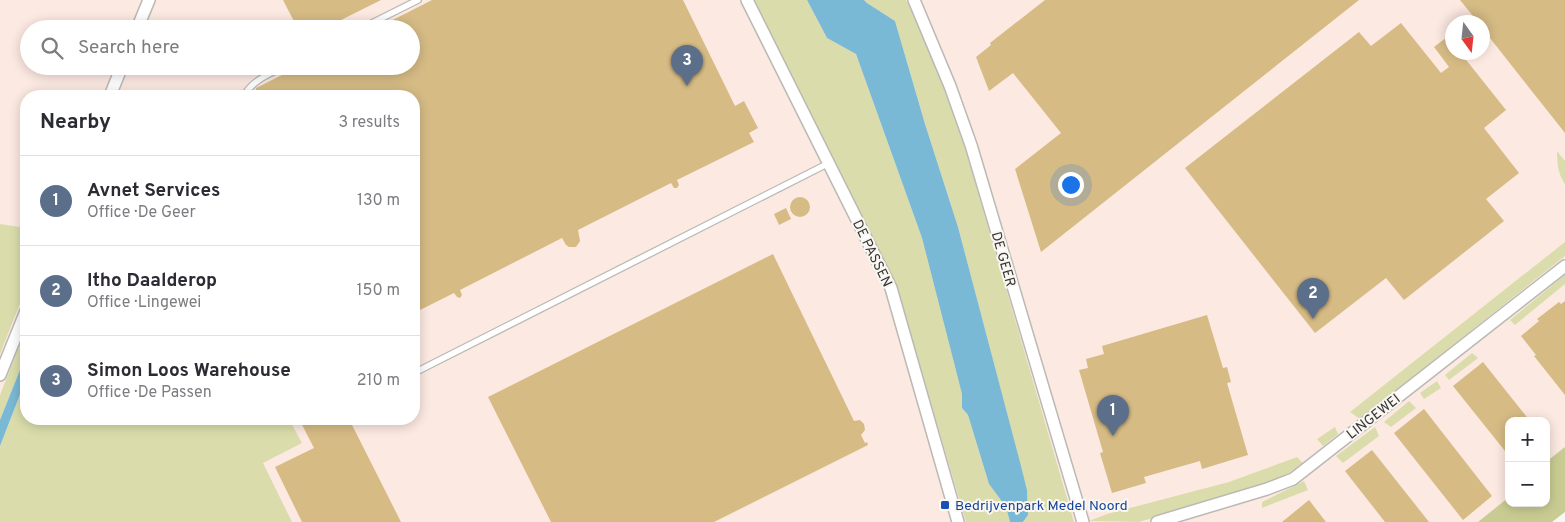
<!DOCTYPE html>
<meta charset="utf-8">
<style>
:root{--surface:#fff;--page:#f2f2f3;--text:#2b2b33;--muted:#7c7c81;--line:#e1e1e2;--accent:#18835f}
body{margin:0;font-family:Overpass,sans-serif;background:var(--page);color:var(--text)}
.controls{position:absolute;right:15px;bottom:15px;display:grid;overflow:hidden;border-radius:10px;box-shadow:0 2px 12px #0003}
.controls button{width:45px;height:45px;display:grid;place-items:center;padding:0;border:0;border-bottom:1px solid var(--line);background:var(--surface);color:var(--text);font:25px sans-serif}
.compass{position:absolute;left:1445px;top:15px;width:45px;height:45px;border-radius:50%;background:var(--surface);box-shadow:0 2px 12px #0003;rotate:165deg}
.you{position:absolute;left:1070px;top:184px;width:18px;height:18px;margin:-12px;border:4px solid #fff;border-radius:50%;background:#1a73e8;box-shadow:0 0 0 8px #1a73e833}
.badge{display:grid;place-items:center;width:32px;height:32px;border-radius:50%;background:var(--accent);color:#fff;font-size:16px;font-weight:700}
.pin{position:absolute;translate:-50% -41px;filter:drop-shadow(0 1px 2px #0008)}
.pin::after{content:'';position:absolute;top:26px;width:18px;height:15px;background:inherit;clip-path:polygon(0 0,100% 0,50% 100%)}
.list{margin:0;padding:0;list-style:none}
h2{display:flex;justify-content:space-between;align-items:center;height:65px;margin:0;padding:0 20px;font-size:21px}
h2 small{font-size:16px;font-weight:400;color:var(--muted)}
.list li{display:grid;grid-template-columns:32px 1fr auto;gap:15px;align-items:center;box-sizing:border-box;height:90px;padding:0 20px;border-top:1px solid var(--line)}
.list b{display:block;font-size:19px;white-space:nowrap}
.list p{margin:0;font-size:16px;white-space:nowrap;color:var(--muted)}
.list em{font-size:16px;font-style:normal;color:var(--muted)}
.icon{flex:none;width:28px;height:28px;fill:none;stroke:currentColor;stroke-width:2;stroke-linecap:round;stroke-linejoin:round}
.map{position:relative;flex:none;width:1565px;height:522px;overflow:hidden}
.search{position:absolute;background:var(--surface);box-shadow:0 2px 12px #0003;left:20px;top:20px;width:400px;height:55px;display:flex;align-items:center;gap:12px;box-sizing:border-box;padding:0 18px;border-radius:28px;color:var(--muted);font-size:19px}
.panel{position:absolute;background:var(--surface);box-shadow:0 2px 12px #0003;left:20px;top:90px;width:400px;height:335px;border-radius:20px}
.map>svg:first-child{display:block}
.industrial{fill:#fce9e1;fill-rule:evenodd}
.green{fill:#daddab}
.forest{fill:#c9cc92}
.water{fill:#7ab9d6}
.building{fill:#d6bb85}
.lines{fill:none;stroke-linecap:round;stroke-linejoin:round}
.lane-casing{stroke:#bbb9b4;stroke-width:8}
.street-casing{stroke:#bbb9b4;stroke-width:14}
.lane{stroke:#fff;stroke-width:5.5}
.street{stroke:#fff;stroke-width:11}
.transit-dot{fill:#1a4fb4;stroke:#faf7f2;stroke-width:2}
.labels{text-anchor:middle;stroke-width:4;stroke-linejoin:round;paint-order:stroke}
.street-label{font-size:14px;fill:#363534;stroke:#faf7f2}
.transit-label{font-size:14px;fill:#164399;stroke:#faf7f2;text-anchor:start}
</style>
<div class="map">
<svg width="1565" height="522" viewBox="0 0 1565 522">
<rect width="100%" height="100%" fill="#faf7f2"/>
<path class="industrial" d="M 0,0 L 1565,0 L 1565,478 L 1546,493 L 1546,421 L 1509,421 L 1510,522 L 0,522 ZM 1452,22 L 1482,22 L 1482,52 L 1452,52 ZM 29,29 L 411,29 L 411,66 L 29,66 ZM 26,96 L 414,96 L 414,419 L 26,419 Z"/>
<g class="green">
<polygon points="754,0 807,0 827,38 856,54 922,238 962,394 962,408 968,415 989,484 1006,507 1010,522 966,522 896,285"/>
<path d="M 864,0 L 906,0 C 932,50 951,104 968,158 L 1074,522 L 1023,522 L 1028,515 L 1027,490 L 958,227 L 925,124 L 895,21 L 867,3 Z"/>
<path d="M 1557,151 L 1565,161 L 1565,184 C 1558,175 1557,162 1557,151 Z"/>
<polygon points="0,224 26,228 26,288 0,354"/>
<polygon points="1565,242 1565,256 1360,419 1350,412"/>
<polygon points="1565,275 1565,284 1515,325 1510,320"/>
<polygon points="26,329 26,355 0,420 0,395"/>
<polygon points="1472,353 1478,358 1449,380 1445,375"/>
<polygon points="26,379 26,419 289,419 302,443 263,463 292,522 0,522 0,446"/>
<polygon points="1437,381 1441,388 1424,399 1420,393"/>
<polygon points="1409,401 1416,408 1391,427 1384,422"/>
<polygon points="1335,427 1338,434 1323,446 1317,439"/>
<polygon points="1375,427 1379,436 1343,463 1336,456"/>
<polygon points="1297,457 1303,463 1277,481 1139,522 1089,521 1107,514 1229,482"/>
<polygon points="1304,481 1308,490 1262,508 1262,502"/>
</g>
<polygon class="forest" points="1565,447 1565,512 1552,522 1478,522 1509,497 1509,503 1546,503 1546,462"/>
<g class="water">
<polygon points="807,0 864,0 867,3 895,21 925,124 958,227 1020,462 1027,490 1028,515 1023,522 1010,522 1006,507 989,484 968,415 962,408 962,394 922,238 856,54 827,38"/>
<polygon points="26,355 26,379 0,446 0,420"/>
</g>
<g class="building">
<polygon points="283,0 381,0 323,29 298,29"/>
<polygon points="432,0 683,0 735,106 744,101 758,128 749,133 754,142 677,180 679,185 677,188 674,188 671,183 578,230 580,241 576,247 569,247 566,245 562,238 460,290 462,295 460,298 457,297 454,293 414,313 414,96 255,96 256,88 300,66 411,66 411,29 375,29"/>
<polygon points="1045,0 1359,0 1041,252 1015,169 1061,133 1013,73 989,91 976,57 991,45 990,43"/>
<polygon points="1460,0 1565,0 1565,133 1482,28 1482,22 1478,22"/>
<polygon points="1401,23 1441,73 1449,67 1434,47 1447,37 1452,44 1452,52 1459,52 1463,56 1506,110 1484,128 1519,173 1486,199 1504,221 1404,300 1386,278 1315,333 1185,168 1359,32 1371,46"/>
<circle cx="800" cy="207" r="10"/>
<polygon points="786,208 791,219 779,225 774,214"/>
<polygon points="773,254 854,421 860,420 864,424 865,430 861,435 865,443 867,442 868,445 714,522 551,522 488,397"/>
<polygon points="1565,301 1565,395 1534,356 1536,355 1521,336 1539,321 1537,319 1559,302 1561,304"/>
<polygon points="1207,315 1223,368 1227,367 1231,382 1227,383 1248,455 1202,469 1200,461 1144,477 1146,483 1112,493 1100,453 1103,452 1079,370 1088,368 1086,359 1104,354 1102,346"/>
<polygon points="1483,362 1530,421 1509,421 1509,456 1453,386"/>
<polygon points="1424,409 1492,496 1463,520 1394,433"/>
<polygon points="299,419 349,419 401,522 302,522 275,467 314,448"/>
<polygon points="1372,450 1429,522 1385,522 1345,471"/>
<polygon points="1309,500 1326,522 1282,522"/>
</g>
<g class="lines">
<g class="lane-casing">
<g id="lane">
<polyline points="360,29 418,0"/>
<path d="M 244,96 C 252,80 270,74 285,66"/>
<polyline points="414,373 829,163"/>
</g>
</g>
<g class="street-casing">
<g id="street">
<polyline points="747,0 891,288 958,522"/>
<polyline points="914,0 950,86 971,145 1083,522"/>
<polyline points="137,29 149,0"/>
<polyline points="110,96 122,66"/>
<polyline points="0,375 26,311"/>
<polyline points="1157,522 1267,489 1293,479 1565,266"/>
</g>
</g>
<use href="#lane" class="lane"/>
<use href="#street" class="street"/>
</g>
<rect class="transit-dot" x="940" y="500" width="10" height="10" rx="2.5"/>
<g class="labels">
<g class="street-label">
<text transform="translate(873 253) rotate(64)" y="5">DE PASSEN</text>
<text transform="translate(1004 259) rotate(74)" y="5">DE GEER</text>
<text transform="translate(1373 416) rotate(-38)" y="5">LINGEWEI</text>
</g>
<g class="transit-label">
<text x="955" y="510">Bedrijvenpark Medel Noord</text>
</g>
</g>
</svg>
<div class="controls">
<button>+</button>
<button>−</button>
</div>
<svg class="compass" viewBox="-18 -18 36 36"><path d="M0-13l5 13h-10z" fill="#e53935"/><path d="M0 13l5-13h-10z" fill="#7c7c81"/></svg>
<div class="you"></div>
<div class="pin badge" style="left:1113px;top:436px;background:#5c6f8a">1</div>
<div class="pin badge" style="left:1313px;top:319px;background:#5c6f8a">2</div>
<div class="pin badge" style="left:687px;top:86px;background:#5c6f8a">3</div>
<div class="search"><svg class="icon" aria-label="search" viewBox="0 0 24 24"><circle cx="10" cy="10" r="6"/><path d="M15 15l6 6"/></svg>Search here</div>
<section class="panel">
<h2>Nearby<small>3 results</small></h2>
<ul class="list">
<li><span class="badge" style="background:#5c6f8a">1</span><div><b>Avnet Services</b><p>Office · De Geer</p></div><em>130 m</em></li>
<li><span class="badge" style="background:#5c6f8a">2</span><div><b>Itho Daalderop</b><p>Office · Lingewei</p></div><em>150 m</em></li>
<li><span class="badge" style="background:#5c6f8a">3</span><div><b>Simon Loos Warehouse</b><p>Office · De Passen</p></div><em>210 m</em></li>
</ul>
</section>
</div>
